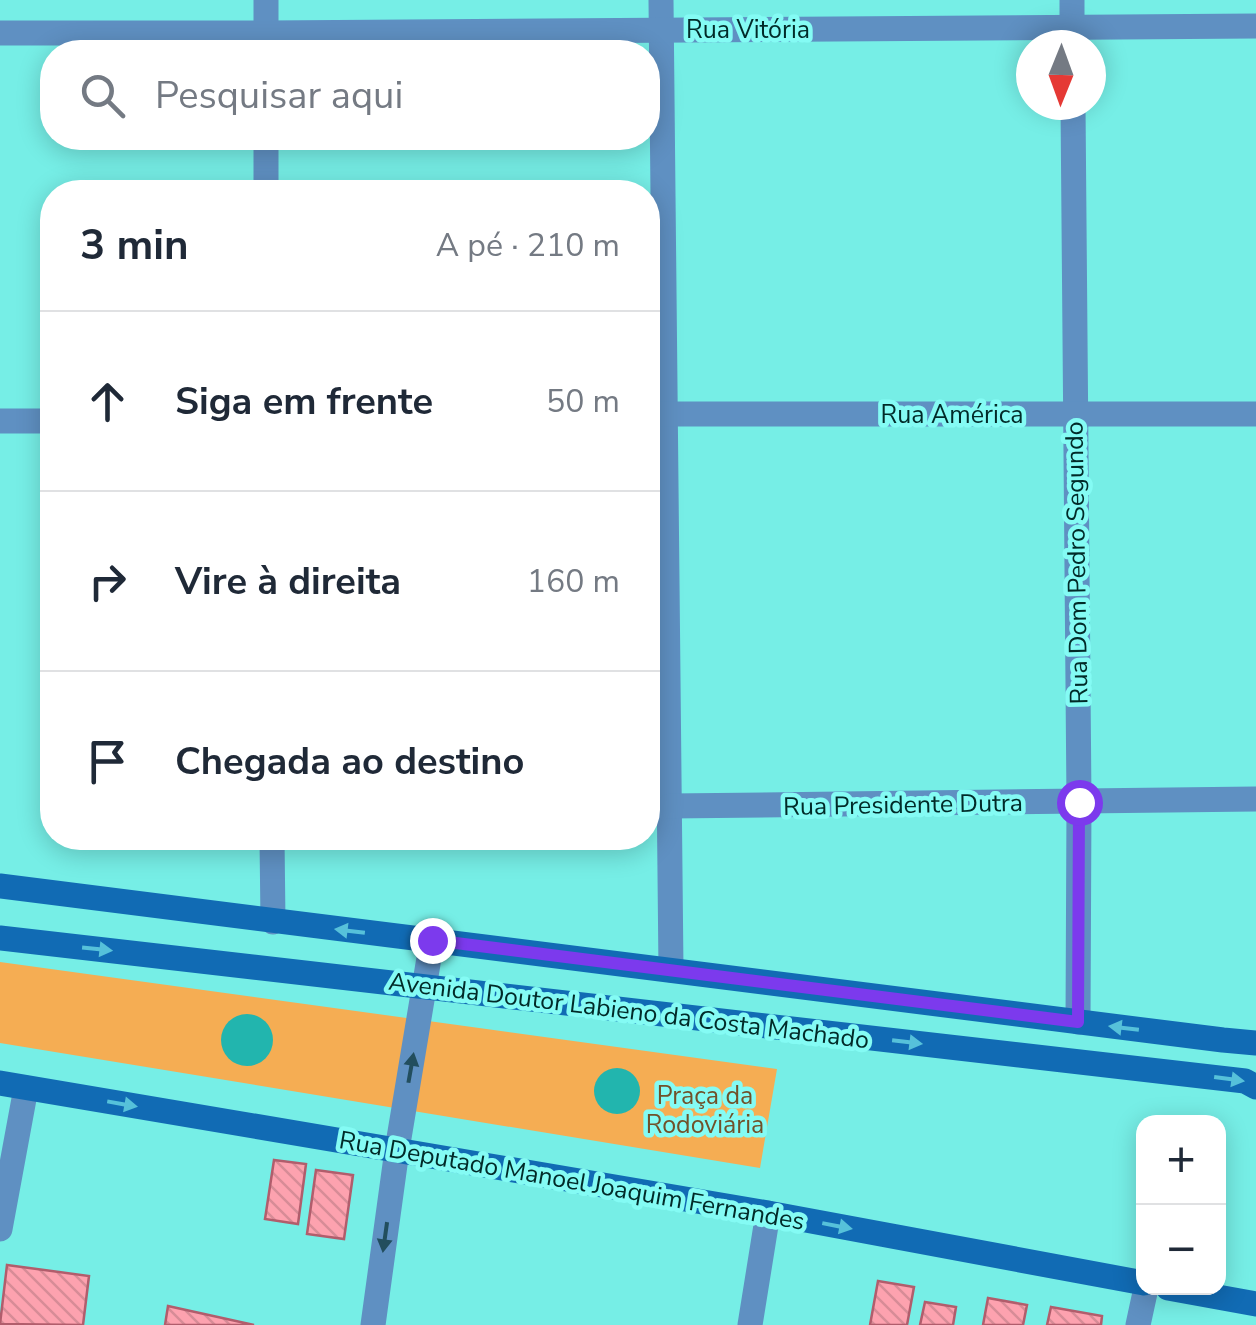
<!DOCTYPE html>
<html lang="pt">
<meta charset="utf-8">
<style>
:root{--surface:#fff;--page:#f6f6f7;--text:#1f2937;--muted:#747a83;--line:#e0e1e3}
body{margin:0;font-family:"Nunito Sans",sans-serif;background:var(--page);color:var(--text)}
.controls{position:absolute;right:30px;bottom:30px;display:grid;overflow:hidden;border-radius:20px;box-shadow:0 5px 25px #0003}
.controls button{width:90px;height:90px;display:grid;place-items:center;padding:0;border:0;border-bottom:2px solid var(--line);background:var(--surface);color:var(--text);font:50px sans-serif}
.compass{position:absolute;left:1016px;top:30px;width:90px;height:90px;border-radius:50%;background:var(--surface);box-shadow:0 5px 25px #0003;rotate:181deg}
.stop{position:absolute;width:30px;height:30px;margin:-22px;border:8px solid #7c3aed;border-radius:50%;background:#fff}
.stop.end{background:#7c3aed;border-color:#fff;box-shadow:0 2px 10px #0008}
.list{margin:0;padding:0;list-style:none}
h2{display:flex;justify-content:space-between;align-items:center;height:130px;margin:0;padding:0 40px;font-size:42px}
h2 small{font-size:32px;font-weight:400;color:var(--muted)}
.list li{display:grid;grid-template-columns:65px 1fr auto;gap:30px;align-items:center;box-sizing:border-box;height:180px;padding:0 40px;border-top:2px solid var(--line)}
.list b{display:block;font-size:38px;white-space:nowrap}
.list em{font-size:32px;font-style:normal;color:var(--muted)}
.icon{flex:none;width:55px;height:55px;fill:none;stroke:currentColor;stroke-width:2;stroke-linecap:round;stroke-linejoin:round}
.map{position:relative;flex:none;width:1256px;height:1325px;overflow:hidden}
.search{position:absolute;background:var(--surface);box-shadow:0 5px 25px #0003;left:40px;top:40px;width:620px;height:110px;display:flex;align-items:center;gap:25px;box-sizing:border-box;padding:0 35px;border-radius:40px;color:var(--muted);font-size:38px}
.panel{position:absolute;background:var(--surface);box-shadow:0 5px 25px #0003;left:40px;top:180px;width:620px;height:670px;border-radius:40px}
.map>svg:first-child{display:block}
.green{fill:#f5ad53}
.water{fill:#22b5ae}
.building{fill:url(#building-back-hatch);stroke:#b15d6c;stroke-width:2.5}
.lines{fill:none;stroke-linecap:round;stroke-linejoin:round}
.minor{stroke:#5f90c2;stroke-width:25}
.secondary{stroke:#116bb4;stroke-width:25}
.oneway{fill:#56c1da}
.oneway2{fill:#224e5e}
.route{stroke:#7c3aed;stroke-width:12}
.labels{text-anchor:middle;stroke-width:9;stroke-linejoin:round;paint-order:stroke}
.street-label{font-size:25px;fill:#012a28;stroke:#84fbf4}
.park-label{font-size:25px;fill:#71512a;stroke:#84fbf4}
</style>
<div class="map">
<svg width="1256" height="1325" viewBox="0 0 1256 1325">
<defs>
<pattern id="building-back-hatch" width="6" height="6" patternUnits="userSpaceOnUse" patternTransform="scale(2.5)"><rect width="6" height="6" fill="#fda2af"/><path d="M-1 5l2 2M0 0l6 6M5-1l2 2" fill="none" stroke="#d78c97"/></pattern>
</defs>
<rect width="100%" height="100%" fill="#76eee6"/>
<polygon class="green" points="0,962 777,1069 760,1168 0,1043"/>
<g class="water">
<circle cx="247" cy="1040" r="26"/>
<circle cx="617" cy="1091" r="23"/>
</g>
<g class="building">
<polygon points="274,1160 306,1164 298,1224 265,1219"/>
<polygon points="316,1170 353,1175 344,1239 307,1234"/>
<polygon points="7,1265 89,1276 83,1325 0,1324"/>
<polygon points="878,1281 914,1287 907,1325 870,1325"/>
<polygon points="988,1298 1027,1305 1023,1325 983,1325"/>
<polygon points="925,1302 956,1307 953,1325 920,1325"/>
<polygon points="168,1306 254,1325 165,1325"/>
<polygon points="1051,1307 1102,1316 1101,1325 1047,1325"/>
</g>
<g class="lines">
<g class="minor">
<polyline points="266,0 266,52"/>
<polyline points="661,0 671,970"/>
<polyline points="1072,0 1072,45"/>
<polyline points="0,33 266,33 1256,26"/>
<polyline points="1073,105 1079,802 1078,1022"/>
<polyline points="266,192 266,138"/>
<polyline points="648,414 1256,414"/>
<polyline points="0,421 52,421"/>
<polyline points="670,806 1256,799"/>
<polyline points="272,838 273,922"/>
<polyline points="0,1229 26,1088"/>
<polyline points="373,1325 397,1150 432,940"/>
<polyline points="750,1325 768,1213"/>
<polyline points="1138,1325 1146,1288"/>
</g>
<g class="secondary">
<polyline points="0,886 1223,1040 1256,1043"/>
<polyline points="0,938 1245,1081 1256,1087"/>
<polyline points="0,1083 768,1213 1144,1283"/>
<polyline points="1168,1288 1256,1304"/>
</g>
</g>
<defs><path id="oneway-solid" d="M-6-.8H1V-3.2L6.5 0L1 3.2V.8H-6Z" transform="scale(2.5)"/></defs>
<g class="oneway">
<use href="#oneway-solid" transform="translate(350 931) rotate(-173)"/>
<use href="#oneway-solid" transform="translate(97 949) rotate(6)"/>
<use href="#oneway-solid" transform="translate(1124 1028) rotate(-173)"/>
<use href="#oneway-solid" transform="translate(907 1042) rotate(7)"/>
<use href="#oneway-solid" transform="translate(1229 1079) rotate(8)"/>
<use href="#oneway-solid" transform="translate(122 1104) rotate(10)"/>
<use href="#oneway-solid" transform="translate(837 1226) rotate(11)"/>
</g>
<g class="oneway2">
<use href="#oneway-solid" transform="translate(411 1068) rotate(-80)"/>
<use href="#oneway-solid" transform="translate(385 1237) rotate(98)"/>
</g>
<g class="lines">
<polyline class="route" points="432,940 1078,1022 1079,802"/>
</g>
<g class="labels">
<g class="street-label">
<text x="748" y="38">Rua Vitória</text>
<text x="952" y="423">Rua América</text>
<text transform="translate(1076 563) rotate(-91)" y="9">Rua Dom Pedro Segundo</text>
<text transform="translate(903 804) rotate(-1)" y="9">Rua Presidente Dutra</text>
<text transform="translate(629 1010) rotate(7)" y="9">Avenida Doutor Labieno da Costa Machado</text>
<text transform="translate(572 1180) rotate(10)" y="9">Rua Deputado Manoel Joaquim Fernandes</text>
</g>
<g class="park-label">
<text x="705" y="1104">Praça da<tspan x="705" dy="29">Rodoviária</tspan></text>
</g>
</g>
</svg>
<div class="controls">
<button>+</button>
<button>−</button>
</div>
<svg class="compass" viewBox="-18 -18 36 36"><path d="M0-13l5 13h-10z" fill="#e53935"/><path d="M0 13l5-13h-10z" fill="#747a83"/></svg>
<div class="stop" style="left:1079px;top:802px"></div>
<div class="stop end" style="left:432px;top:940px"></div>
<div class="search"><svg class="icon" aria-label="search" viewBox="0 0 24 24"><circle cx="10" cy="10" r="6"/><path d="M15 15l6 6"/></svg>Pesquisar aqui</div>
<section class="panel">
<h2>3 min<small>A pé · 210 m</small></h2>
<ul class="list">
<li><svg class="icon" aria-label="ahead" viewBox="0 0 24 24"><path d="M12 20V5M6 11l6-6 6 6"/></svg><div><b>Siga em frente</b></div><em>50 m</em></li>
<li><svg class="icon" aria-label="right" viewBox="0 0 24 24"><path d="M7 20v-9h11M14 6l5 5-5 5"/></svg><div><b>Vire à direita</b></div><em>160 m</em></li>
<li><svg class="icon" aria-label="arrive" viewBox="0 0 24 24"><path d="M6 21V4h12l-3 4 3 4H6"/></svg><div><b>Chegada ao destino</b></div></li>
</ul>
</section>
</div>
